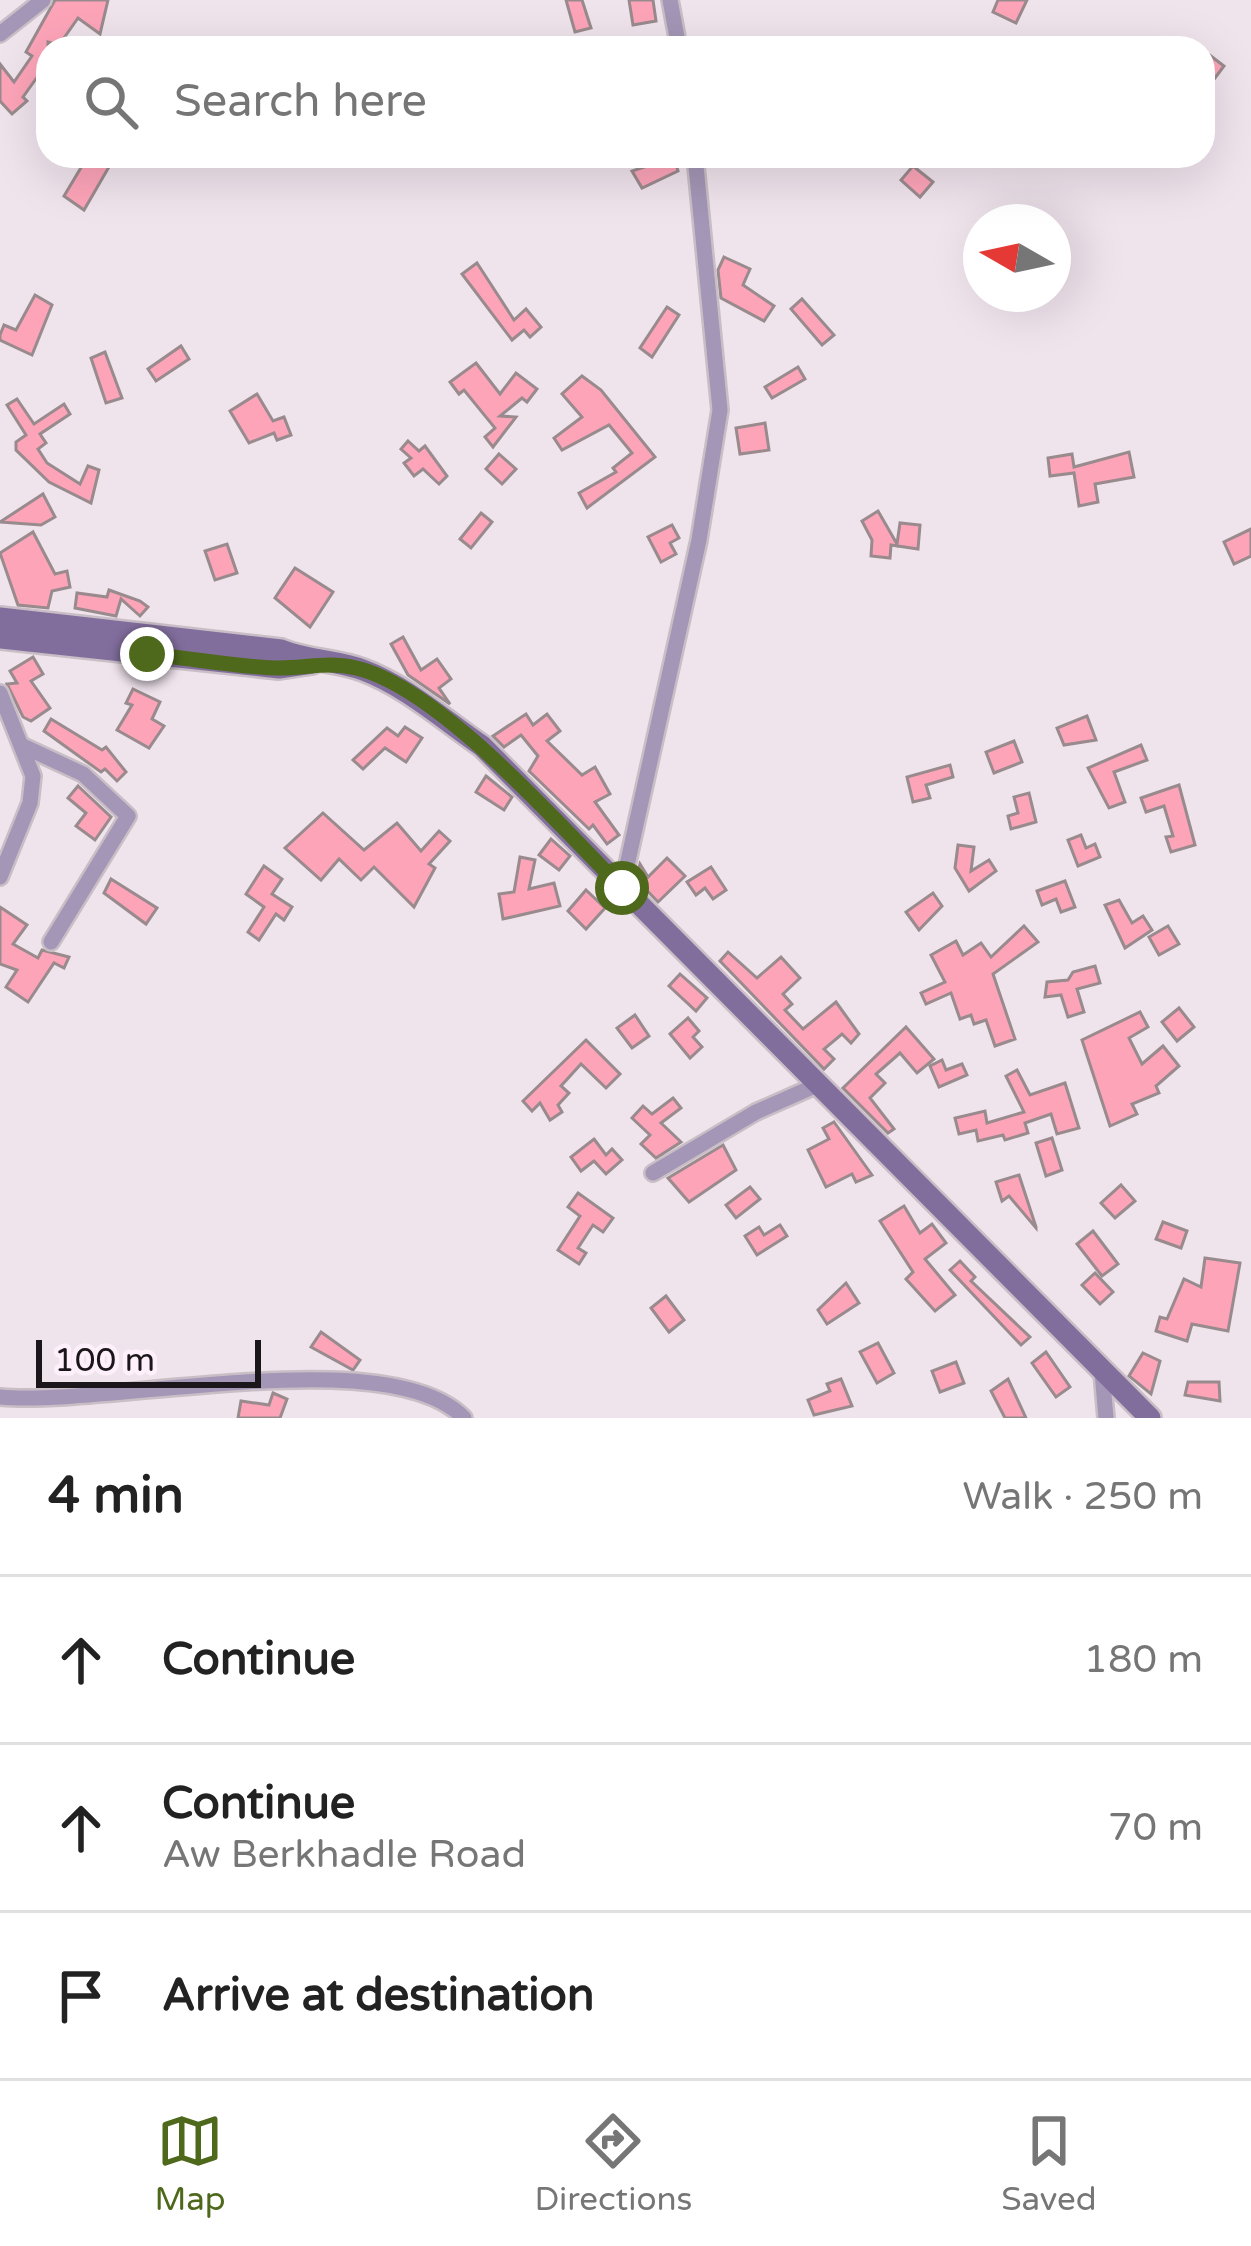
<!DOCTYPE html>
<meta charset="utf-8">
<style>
:root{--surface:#fff;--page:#f6f6f6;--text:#222;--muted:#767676;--line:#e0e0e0;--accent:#4e691b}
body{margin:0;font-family:"Varela Round",sans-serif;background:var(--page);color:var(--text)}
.compass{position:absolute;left:963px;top:204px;width:108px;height:108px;border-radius:50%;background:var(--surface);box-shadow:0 12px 48px #0002;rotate:279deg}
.scale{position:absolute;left:36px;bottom:30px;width:225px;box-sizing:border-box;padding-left:12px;border:6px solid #1a1619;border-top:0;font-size:33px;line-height:42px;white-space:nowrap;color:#1a1619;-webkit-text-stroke:9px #fdf0fa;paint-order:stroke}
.stop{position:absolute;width:36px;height:36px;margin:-27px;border:9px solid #4e691b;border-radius:50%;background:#fff}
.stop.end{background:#4e691b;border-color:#fff;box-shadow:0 3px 12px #0008}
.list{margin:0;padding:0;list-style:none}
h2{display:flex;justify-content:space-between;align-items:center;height:156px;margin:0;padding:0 48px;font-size:51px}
h2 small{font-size:39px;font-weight:400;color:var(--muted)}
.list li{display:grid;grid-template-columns:78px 1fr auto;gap:36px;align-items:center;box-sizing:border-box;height:168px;padding:0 48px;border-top:3px solid var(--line)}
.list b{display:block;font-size:45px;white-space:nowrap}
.list p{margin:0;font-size:39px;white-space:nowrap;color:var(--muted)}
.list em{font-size:39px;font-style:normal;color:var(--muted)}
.icon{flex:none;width:66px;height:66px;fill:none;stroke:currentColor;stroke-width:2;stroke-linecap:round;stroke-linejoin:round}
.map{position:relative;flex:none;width:1251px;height:1418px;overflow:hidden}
.search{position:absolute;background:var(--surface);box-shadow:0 12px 48px #0002;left:36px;right:36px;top:36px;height:132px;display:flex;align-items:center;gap:30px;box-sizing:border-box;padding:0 42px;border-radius:36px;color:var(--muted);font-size:45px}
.sheet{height:660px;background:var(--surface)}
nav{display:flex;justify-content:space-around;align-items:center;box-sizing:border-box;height:168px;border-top:3px solid var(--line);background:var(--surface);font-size:33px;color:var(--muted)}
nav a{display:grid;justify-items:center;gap:6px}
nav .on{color:var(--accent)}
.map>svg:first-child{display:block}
.building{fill:#fda4b9;stroke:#998a8d;stroke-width:3}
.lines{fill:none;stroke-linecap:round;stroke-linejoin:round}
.minor-casing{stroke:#c9bec6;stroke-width:20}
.secondary-casing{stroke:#c9bec6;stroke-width:26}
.minor{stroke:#a396b6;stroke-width:15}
.secondary{stroke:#826e9d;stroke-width:21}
.route{stroke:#4e691b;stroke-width:15}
</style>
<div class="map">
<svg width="1251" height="1418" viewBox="0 0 1251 1418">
<rect width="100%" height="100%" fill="#efe3ec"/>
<g class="building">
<polygon points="55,0 108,0 100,34 78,18 59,45 48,42 48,62 23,97 27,101 12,114 0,101 0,64 14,82 32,56 26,52"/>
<polygon points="566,0 582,0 591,28 575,32"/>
<polygon points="629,0 653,0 656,21 633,25"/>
<polygon points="998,0 1027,0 1016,23 993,12"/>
<polygon points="1203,50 1224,66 1203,94"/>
<polygon points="88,156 113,160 84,210 64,196"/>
<polygon points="674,157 678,171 642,188 632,171"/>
<polygon points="913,166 933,182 920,197 901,180"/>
<polygon points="724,257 750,269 743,285 774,306 764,321 721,298 718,270"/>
<polygon points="477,263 514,320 526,309 541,327 530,337 524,330 512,340 462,274"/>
<polygon points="35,295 52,305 32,355 0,340 0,335 4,325 16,330"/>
<polygon points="802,299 834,335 822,345 791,309"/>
<polygon points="667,307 679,315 652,357 640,348"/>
<polygon points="181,346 189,359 156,381 148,369"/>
<polygon points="105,352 122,398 106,403 91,358"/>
<polygon points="476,363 500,394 516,373 537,389 527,402 522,398 500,416 516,417 493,447 485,437 495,428 464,390 459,394 450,382"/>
<polygon points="798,367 805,379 772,398 765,387"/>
<polygon points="582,376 601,390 655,457 587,508 579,493 616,472 613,468 632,453 609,425 562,450 554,438 582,417 562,394"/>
<polygon points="257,394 273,421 284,417 291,435 277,440 274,433 249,443 230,411"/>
<polygon points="17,399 34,424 64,404 70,414 40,434 46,443 38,449 47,463 80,484 88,466 99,470 91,503 49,482 16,450 16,442 26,435 7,405"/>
<polygon points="765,423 769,450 740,454 736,428"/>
<polygon points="408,441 419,451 425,446 447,476 439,484 423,469 414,476 404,463 411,458 401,449"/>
<polygon points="1129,452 1134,477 1095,484 1098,502 1079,506 1074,473 1050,476 1048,458 1072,454 1074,467"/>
<polygon points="499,454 516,469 502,484 486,469"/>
<polygon points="43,494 55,517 41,525 0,522"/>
<polygon points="878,511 897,544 900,523 920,525 918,549 891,545 890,558 871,556 872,540 862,521"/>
<polygon points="481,513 492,522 471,548 460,539"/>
<polygon points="672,525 679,538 670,543 676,554 661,562 648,537"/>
<polygon points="1251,529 1251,556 1234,564 1224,542"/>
<polygon points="33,532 55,574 67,571 70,587 52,591 48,608 18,605 0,553"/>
<polygon points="227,544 237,573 215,580 205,551"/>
<polygon points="295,568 333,592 310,627 275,598"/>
<polygon points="109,590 140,601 148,607 140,616 121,599 116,616 75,608 77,593 107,597"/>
<polygon points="403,637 421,670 437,659 451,679 439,688 450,704 408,675 391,644"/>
<polygon points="33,657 43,674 31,681 50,708 31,721 23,717 7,684 17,683 10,671"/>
<polygon points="133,689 160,702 152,719 164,726 149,748 117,730 132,705 126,703"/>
<polygon points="526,714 533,725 547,714 560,731 547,741 582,775 595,767 610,794 595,802 619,835 607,844 593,825 589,829 529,771 538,756 521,735 504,747 493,736"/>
<polygon points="1087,716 1096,740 1064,745 1057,728"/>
<polygon points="51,719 102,750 106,747 126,772 117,781 105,769 101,772 44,731"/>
<polygon points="405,727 422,738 406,762 385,748 363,769 353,760 387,728 398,736"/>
<polygon points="1014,741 1022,762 994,773 986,752"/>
<polygon points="1141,745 1147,760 1114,772 1125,802 1109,808 1088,768"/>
<polygon points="950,765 953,777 926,785 930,798 913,802 907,777"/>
<polygon points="486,776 512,797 504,810 476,792"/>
<polygon points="1179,785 1195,845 1171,852 1166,837 1173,836 1164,806 1146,812 1141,798"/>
<polygon points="78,786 111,817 95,840 76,826 86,813 68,798"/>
<polygon points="1029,793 1036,822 1011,829 1008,816 1018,813 1014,797"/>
<polygon points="323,813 364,850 397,823 421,851 439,831 450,841 429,864 435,868 414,907 374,867 361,880 339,859 321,880 285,848"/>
<polygon points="1081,835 1086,848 1095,844 1100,857 1078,866 1068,840"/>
<polygon points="551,839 570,856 559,870 539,855"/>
<polygon points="958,845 974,847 971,871 989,860 996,871 969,891 955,868"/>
<polygon points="520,857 535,860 529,889 554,883 560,906 503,919 499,894 514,892"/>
<polygon points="667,858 685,876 658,902 636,879 640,864 648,877"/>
<polygon points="264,866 282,879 272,894 292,907 284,920 276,914 259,940 248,932 264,907 246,894"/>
<polygon points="711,867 726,890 713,899 705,888 696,895 687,882"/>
<polygon points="111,879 157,908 146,924 104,893"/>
<polygon points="1065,881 1075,907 1061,912 1056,899 1042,905 1037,891"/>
<polygon points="586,890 605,908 586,929 568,911"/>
<polygon points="933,893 942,906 919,930 906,912"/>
<polygon points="1119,900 1132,923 1143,916 1152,930 1125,948 1105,905"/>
<polygon points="0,907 27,925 13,944 38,958 42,950 69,957 64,968 54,963 28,1002 6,987 17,970 0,964"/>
<polygon points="1024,926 1038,942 993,974 1015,1039 995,1046 986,1020 974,1024 971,1015 960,1019 951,993 926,1004 921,993 945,982 931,955 956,941 963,955 981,943 991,957"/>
<polygon points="1168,926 1179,944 1159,955 1149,937"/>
<polygon points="728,952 757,978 781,957 800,978 783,994 792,1004 785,1010 803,1029 836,1002 859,1034 851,1043 842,1034 824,1049 834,1059 824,1069 720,961"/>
<polygon points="1095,966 1100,983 1077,989 1084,1012 1068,1017 1061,995 1045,997 1047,982 1068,980 1073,972"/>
<polygon points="680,974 707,998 696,1011 669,986"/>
<polygon points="1179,1008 1194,1027 1177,1041 1162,1022"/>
<polygon points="1140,1012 1148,1027 1129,1038 1142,1064 1163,1046 1179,1066 1156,1086 1159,1093 1132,1104 1137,1114 1110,1126 1082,1040"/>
<polygon points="635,1015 649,1036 632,1048 617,1028"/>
<polygon points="688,1018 699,1031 693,1037 702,1047 690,1058 670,1034"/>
<polygon points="906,1027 934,1059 917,1073 900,1053 876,1074 885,1083 870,1098 894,1129 888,1133 843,1088"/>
<polygon points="586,1040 620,1074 606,1088 581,1064 561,1086 569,1093 558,1105 562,1112 550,1120 540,1103 532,1111 523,1101"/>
<polygon points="942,1060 946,1070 962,1064 967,1075 939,1087 930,1066"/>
<polygon points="1017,1070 1030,1095 1065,1083 1079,1128 1057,1134 1051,1114 1025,1123 1028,1133 1005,1140 1003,1135 978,1141 976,1130 959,1134 955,1118 985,1111 987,1123 1024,1112 1006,1076"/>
<polygon points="673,1098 681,1108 661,1123 681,1142 656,1158 641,1144 650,1135 632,1118 643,1106 652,1114"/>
<polygon points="834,1122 872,1175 856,1182 852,1174 826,1187 808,1150 829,1139 823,1128"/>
<polygon points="1052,1138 1062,1170 1046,1176 1036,1143"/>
<polygon points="594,1139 606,1155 612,1149 622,1160 606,1174 594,1161 581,1171 571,1157"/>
<polygon points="723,1145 736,1170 689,1202 668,1178"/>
<polygon points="1019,1175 1036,1227 1036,1228 1009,1196 1002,1201 996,1182"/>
<polygon points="1121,1185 1135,1201 1115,1218 1101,1203"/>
<polygon points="750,1187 760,1199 736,1218 726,1205"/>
<polygon points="578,1193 613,1218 603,1232 593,1225 578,1248 586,1253 579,1264 558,1250 580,1216 568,1207"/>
<polygon points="904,1206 920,1233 932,1224 946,1243 925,1259 955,1295 935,1311 906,1279 913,1272 880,1221"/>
<polygon points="1163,1222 1187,1231 1181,1248 1156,1239"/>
<polygon points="780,1225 787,1236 757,1255 745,1236 759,1227 764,1235"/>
<polygon points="1093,1231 1118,1264 1102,1276 1077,1244"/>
<polygon points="1205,1258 1240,1263 1228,1331 1192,1324 1187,1341 1156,1331 1160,1317 1167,1319 1184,1279 1201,1287"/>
<polygon points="960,1261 975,1277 971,1281 1030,1337 1021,1345 950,1270"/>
<polygon points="1095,1273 1113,1292 1100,1304 1082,1285"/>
<polygon points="846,1283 859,1303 827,1324 818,1310"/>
<polygon points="666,1296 684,1320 669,1332 651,1308"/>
<polygon points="321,1332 360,1360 353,1370 311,1347"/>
<polygon points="878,1343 894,1373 877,1383 860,1352"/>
<polygon points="1046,1352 1070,1387 1056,1397 1032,1363"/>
<polygon points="1143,1353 1160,1361 1151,1394 1129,1376"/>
<polygon points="956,1362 964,1383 940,1392 932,1371"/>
<polygon points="841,1379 852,1406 814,1415 808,1400 830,1391 827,1384"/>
<polygon points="1008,1379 1026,1418 1005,1418 991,1391"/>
<polygon points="1188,1382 1219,1382 1220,1401 1185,1395"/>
<polygon points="273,1393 287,1399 280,1418 238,1418 241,1401 269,1405"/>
</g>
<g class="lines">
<g class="minor-casing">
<g id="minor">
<polyline points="670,0 679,48"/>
<polyline points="0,34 43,0"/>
<polyline points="0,693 33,776 30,803 0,877"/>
<polyline points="23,746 83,774 128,816 51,942"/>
<polyline points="622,888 699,540 720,410 695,156"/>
<polyline points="653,1173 756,1112 817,1085"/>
<polyline points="1102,1372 1106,1418"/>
<path d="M 0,1397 C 108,1407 388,1340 464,1418"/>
</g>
</g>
<g class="secondary-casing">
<g id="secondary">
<path d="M 0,618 L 281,650 C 308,661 336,660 363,670 C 406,686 444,720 482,746 L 1150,1418"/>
<polyline points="0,638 279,668 312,663"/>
</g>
</g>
<use href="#minor" class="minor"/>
<use href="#secondary" class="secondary"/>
</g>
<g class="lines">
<path class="route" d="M 147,654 C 189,658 232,666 275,668 C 303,669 327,661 356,668 C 439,687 561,827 622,888"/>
</g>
</svg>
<svg class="compass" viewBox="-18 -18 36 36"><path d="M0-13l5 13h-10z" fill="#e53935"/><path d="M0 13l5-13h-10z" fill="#767676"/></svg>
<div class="scale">100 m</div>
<div class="stop" style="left:622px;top:888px"></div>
<div class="stop end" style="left:147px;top:654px"></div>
<div class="search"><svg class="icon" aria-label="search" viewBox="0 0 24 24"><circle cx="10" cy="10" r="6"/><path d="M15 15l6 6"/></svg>Search here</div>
</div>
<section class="sheet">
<h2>4 min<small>Walk · 250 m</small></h2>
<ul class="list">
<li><svg class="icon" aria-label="ahead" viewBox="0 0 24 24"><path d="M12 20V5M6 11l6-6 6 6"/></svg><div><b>Continue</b></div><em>180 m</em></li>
<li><svg class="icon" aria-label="ahead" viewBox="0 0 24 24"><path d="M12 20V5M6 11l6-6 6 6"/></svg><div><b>Continue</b><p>Aw Berkhadle Road</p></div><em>70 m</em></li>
<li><svg class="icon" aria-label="arrive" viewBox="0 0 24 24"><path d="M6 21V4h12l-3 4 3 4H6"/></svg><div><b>Arrive at destination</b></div></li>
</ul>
</section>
<nav>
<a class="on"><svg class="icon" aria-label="map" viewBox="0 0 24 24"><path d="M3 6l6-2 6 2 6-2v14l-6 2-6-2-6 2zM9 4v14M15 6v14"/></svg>Map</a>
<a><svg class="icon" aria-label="directions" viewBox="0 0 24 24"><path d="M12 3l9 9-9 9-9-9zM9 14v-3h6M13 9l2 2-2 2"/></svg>Directions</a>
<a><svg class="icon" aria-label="saved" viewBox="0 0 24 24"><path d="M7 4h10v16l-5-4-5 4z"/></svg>Saved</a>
</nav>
